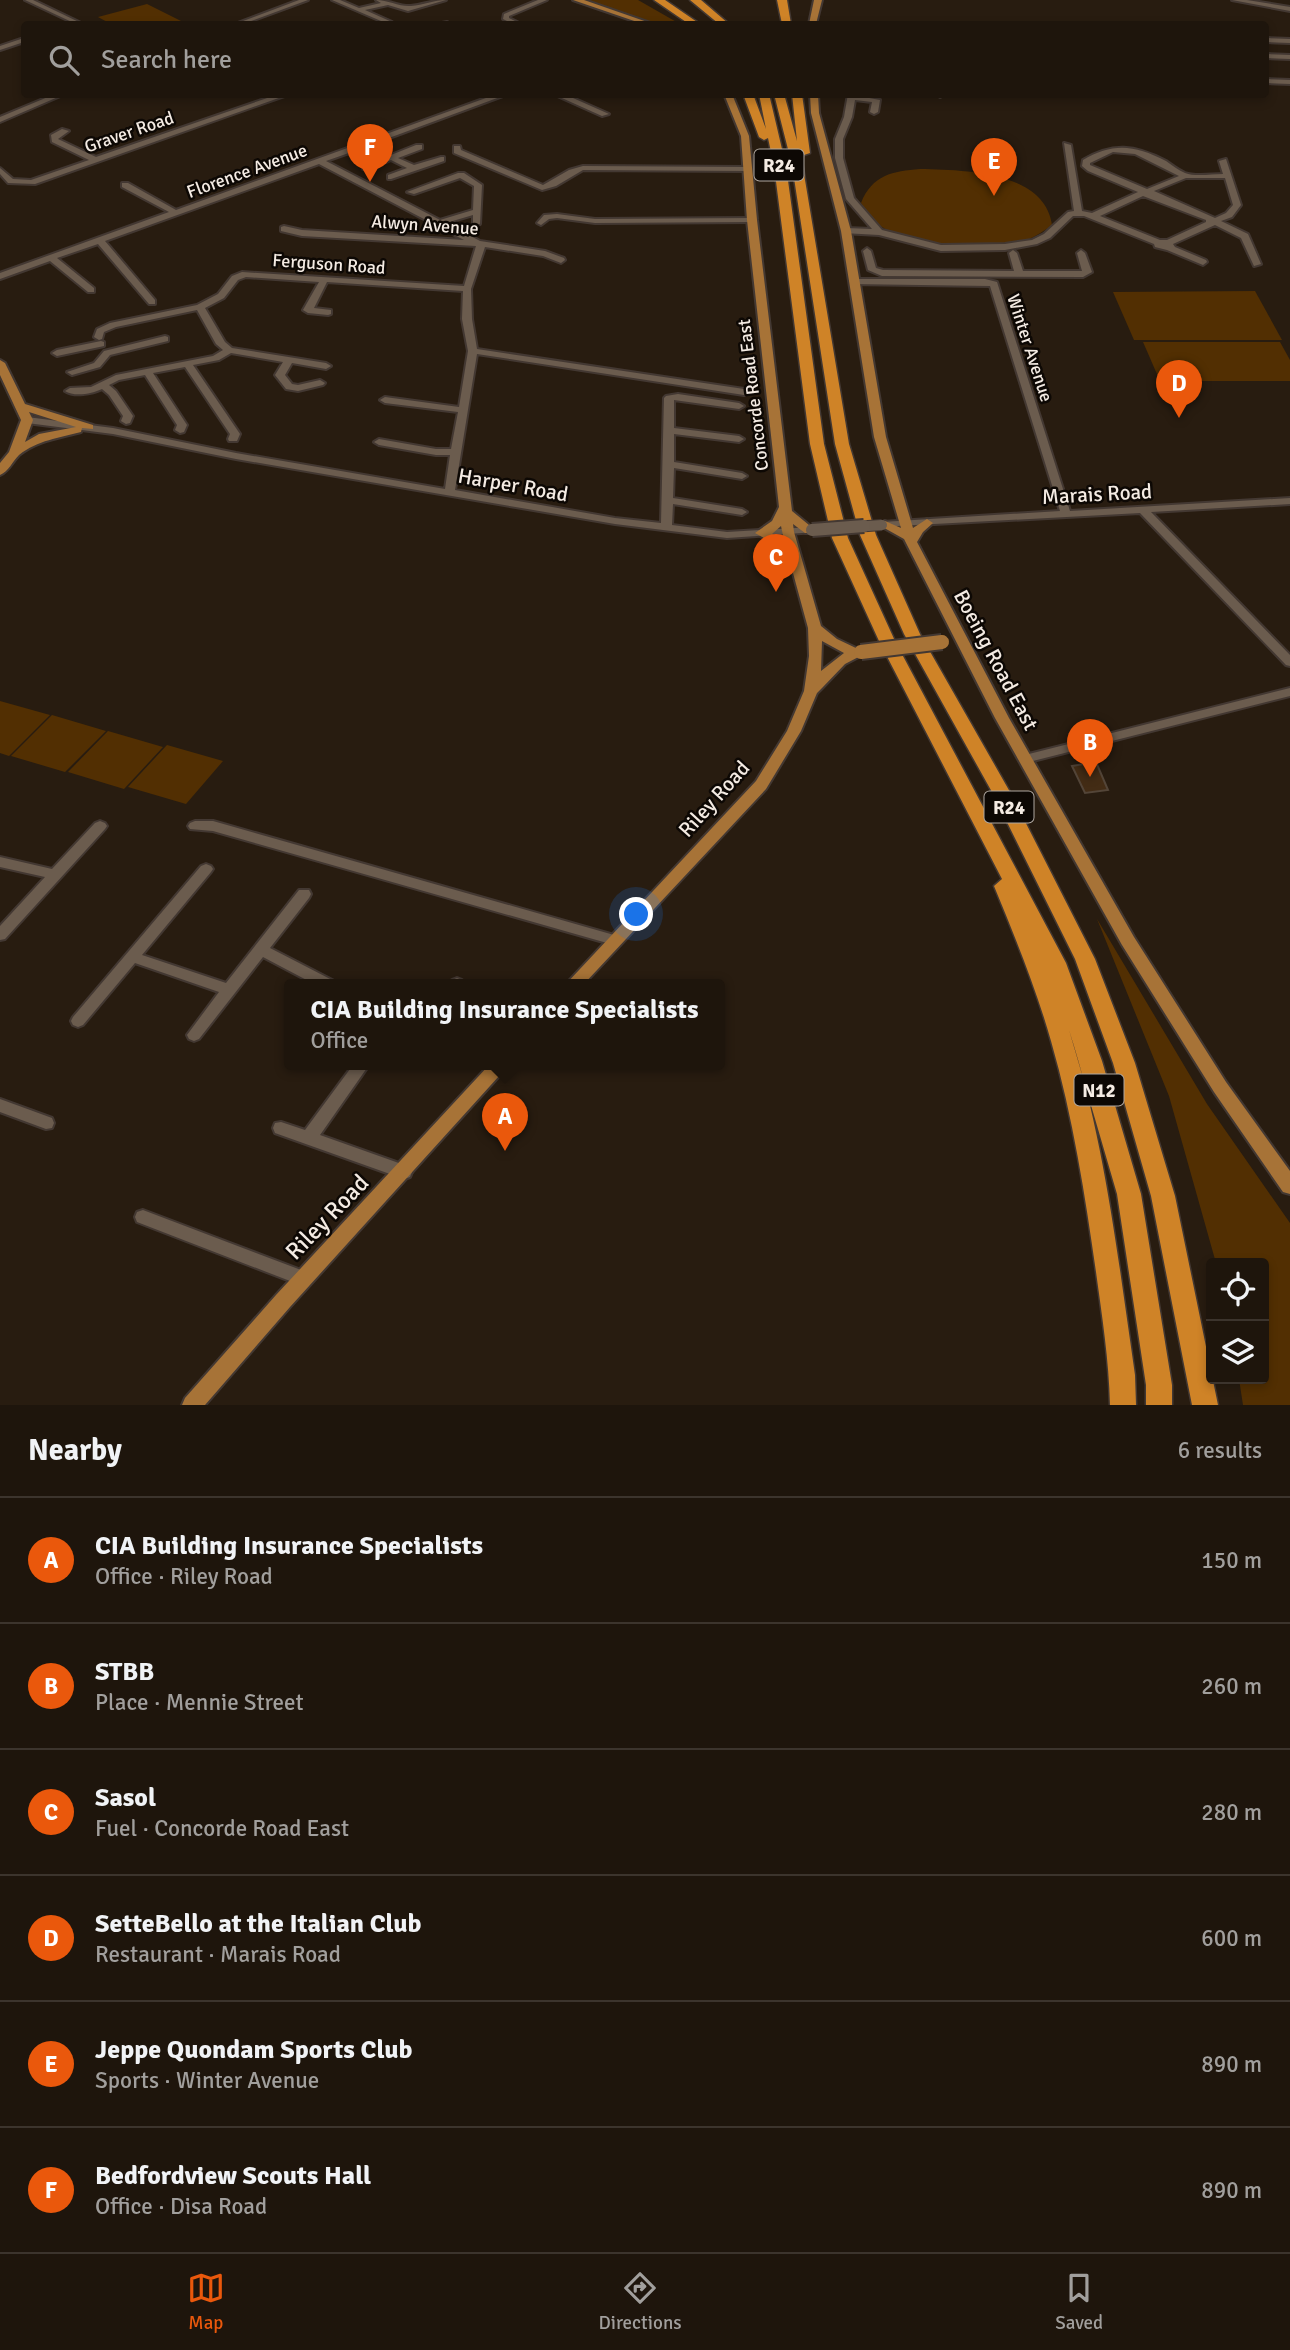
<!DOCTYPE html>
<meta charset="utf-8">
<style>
:root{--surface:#1e150c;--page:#261e15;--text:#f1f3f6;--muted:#a19f9d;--line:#3c342d;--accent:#ea580c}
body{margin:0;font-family:Signika,sans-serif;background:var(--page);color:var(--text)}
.controls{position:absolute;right:21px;bottom:21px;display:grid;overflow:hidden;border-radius:7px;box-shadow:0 4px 10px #0003}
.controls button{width:63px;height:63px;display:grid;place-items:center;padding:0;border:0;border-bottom:2px solid var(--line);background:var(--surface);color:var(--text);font:35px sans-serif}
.you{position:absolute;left:637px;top:915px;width:24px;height:24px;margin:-18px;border:5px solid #fff;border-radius:50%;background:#1a73e8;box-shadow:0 0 0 10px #1a73e833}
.badge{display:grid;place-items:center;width:46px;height:46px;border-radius:50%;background:var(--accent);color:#fff;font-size:23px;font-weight:700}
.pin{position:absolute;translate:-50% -58px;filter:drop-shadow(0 2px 4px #0008)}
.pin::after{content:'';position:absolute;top:37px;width:24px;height:21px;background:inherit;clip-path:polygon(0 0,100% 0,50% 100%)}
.popup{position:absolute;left:284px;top:979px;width:441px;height:91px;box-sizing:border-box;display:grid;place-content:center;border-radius:7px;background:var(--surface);filter:drop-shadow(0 2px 5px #0005);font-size:23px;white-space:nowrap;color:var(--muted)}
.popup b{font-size:26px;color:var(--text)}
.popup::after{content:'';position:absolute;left:50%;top:100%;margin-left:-14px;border:14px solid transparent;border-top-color:var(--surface)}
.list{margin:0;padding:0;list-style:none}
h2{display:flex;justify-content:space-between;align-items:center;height:91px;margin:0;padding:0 28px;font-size:30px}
h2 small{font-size:23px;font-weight:400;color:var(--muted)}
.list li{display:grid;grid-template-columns:46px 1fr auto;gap:21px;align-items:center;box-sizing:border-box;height:126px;padding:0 28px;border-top:2px solid var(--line)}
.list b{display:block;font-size:26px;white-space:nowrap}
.list p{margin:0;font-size:23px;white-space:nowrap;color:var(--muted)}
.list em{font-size:23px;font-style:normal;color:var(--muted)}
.icon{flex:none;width:38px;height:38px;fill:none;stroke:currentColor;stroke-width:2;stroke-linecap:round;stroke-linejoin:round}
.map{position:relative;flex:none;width:1290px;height:1405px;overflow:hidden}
.search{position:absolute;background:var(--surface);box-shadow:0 4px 10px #0003;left:21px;right:21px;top:21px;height:77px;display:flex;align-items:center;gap:18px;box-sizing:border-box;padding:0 24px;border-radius:7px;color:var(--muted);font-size:26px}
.sheet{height:847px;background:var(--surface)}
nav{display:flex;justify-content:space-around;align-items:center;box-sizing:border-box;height:98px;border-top:2px solid var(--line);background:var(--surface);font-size:19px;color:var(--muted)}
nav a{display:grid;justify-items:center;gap:4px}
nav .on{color:var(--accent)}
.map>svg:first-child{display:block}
.green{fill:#522f02}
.building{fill:#432c15;stroke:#534538;stroke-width:2}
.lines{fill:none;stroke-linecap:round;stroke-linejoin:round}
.minor-casing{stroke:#433832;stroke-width:4}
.major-casing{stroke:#433832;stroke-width:4}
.highway-casing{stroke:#433832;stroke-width:3}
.minor{fill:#6b5c4e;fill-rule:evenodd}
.major{fill:#a77337;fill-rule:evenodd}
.highway{fill:#cf8327;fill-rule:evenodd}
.minor-bridge-far1-casing{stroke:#433832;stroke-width:12;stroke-linecap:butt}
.minor-bridge-casing{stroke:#433832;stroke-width:16;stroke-linecap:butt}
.major-bridge-casing{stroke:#433832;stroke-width:18;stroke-linecap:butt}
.minor-bridge-far1{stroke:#6b5c4e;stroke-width:10}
.minor-bridge{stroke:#6b5c4e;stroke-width:12}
.major-bridge{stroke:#a77337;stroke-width:14}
.labels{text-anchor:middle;stroke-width:5;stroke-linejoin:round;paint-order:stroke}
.far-street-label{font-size:18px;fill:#f4ebe3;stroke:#0d0804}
.shield{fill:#0d0804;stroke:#afa7a0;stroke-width:2}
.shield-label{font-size:19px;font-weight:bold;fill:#f4ebe3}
.street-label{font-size:21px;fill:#f4ebe3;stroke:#0d0804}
.near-street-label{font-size:24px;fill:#f4ebe3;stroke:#0d0804}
</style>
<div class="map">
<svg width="1290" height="1405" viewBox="0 0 1290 1405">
<rect width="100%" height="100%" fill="#281c10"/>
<g class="green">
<polygon points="582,0 638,0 680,24 656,24 582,2"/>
<polygon points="147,4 187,24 111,24 98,17"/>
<path d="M 920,169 C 963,170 1045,171 1052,225 C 1045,230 1037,236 1029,239 C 995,253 912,248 882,227 C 873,221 866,212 861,203 C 872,175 893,171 920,169 Z"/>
<polygon points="1255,291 1282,340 1134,340 1113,292"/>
<polygon points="1143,342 1280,342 1290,360 1290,381 1160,381"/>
<polygon points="0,701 50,715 9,756 0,753"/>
<polygon points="52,715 106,731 65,772 11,756"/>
<polygon points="108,731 163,747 124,789 68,772"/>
<polygon points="167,745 223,761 186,804 128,787"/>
<polygon points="1097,919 1207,1104 1290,1223 1290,1405 1243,1405 1239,1379 1264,1379 1264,1263 1216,1263 1169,1096"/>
</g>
<polygon class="building" points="1096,762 1108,790 1085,793 1072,766"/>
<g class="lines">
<g class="minor-casing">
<g id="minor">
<polygon points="25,0 33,0 83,24 76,24"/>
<polygon points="299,0 308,0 243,24 235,24"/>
<path d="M 332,0 L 340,0 L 359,8 L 381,3 L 376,0 C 388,0 400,7 411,6 C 423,5 434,0 446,0 L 408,11 L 388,5 L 365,10 L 392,22 L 392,24 L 388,24 Z"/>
<polygon points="538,0 547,0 509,16 509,18 521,24 513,24 503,19 504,14"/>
<polygon points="1232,0 1247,0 1290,7 1290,11"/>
<polygon points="447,22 450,24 441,24 442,23"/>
<polygon points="24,38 24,42 0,50 0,46"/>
<polygon points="1266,38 1290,39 1290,43 1266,42"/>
<polygon points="1266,54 1290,55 1290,59 1266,58"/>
<polygon points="1266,79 1290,80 1290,84 1266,83"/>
<polygon points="55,94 65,94 0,122 0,117"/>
<polygon points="279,94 290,94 35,184 8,183 0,174 0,168 13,179 31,180 89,160 52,142 51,135 62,129 69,131 58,139 96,157"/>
<path d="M 497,94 L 508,94 L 370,145 L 391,155 L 416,145 L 422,145 L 422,149 L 398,158 L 414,165 L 441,157 L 444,157 L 444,161 L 391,179 L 388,179 L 388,175 L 407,168 L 391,160 L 369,169 L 363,169 L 363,165 L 384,157 L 363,148 L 326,161 L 440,220 L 473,210 L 474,186 L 460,178 L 414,194 L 407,192 L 458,173 L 464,173 L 482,185 L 480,224 L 473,226 L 473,215 L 446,223 L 480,241 L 545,251 L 564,258 L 565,260 L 561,263 L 543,256 L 485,247 L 471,289 L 472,319 L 477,349 L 744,389 L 749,392 L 744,395 L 477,354 L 455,490 L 615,518 L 661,523 L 664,398 L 666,396 L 678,394 L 739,403 L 744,406 L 739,409 L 674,400 L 674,428 L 739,436 L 744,439 L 739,442 L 674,434 L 674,462 L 742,473 L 747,476 L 742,479 L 674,468 L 673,498 L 742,509 L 747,512 L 742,515 L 673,504 L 672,525 L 727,532 L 812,527 L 816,528 L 817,530 L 816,532 L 727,538 L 615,524 L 236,459 L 113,434 L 27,423 L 22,420 L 27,417 L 113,428 L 236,453 L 445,489 L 450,455 L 436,455 L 379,445 L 374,442 L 379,439 L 436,449 L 451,449 L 458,412 L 385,403 L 380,400 L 385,397 L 459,407 L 468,351 L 462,319 L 463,291 L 327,282 L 314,308 L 331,310 L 331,314 L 328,315 L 308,313 L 303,310 L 319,282 L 246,277 L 238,280 L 224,298 L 205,308 L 225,342 L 232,348 L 326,363 L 331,366 L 326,369 L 292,363 L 285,375 L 292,384 L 298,385 L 320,380 L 325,383 L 323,385 L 298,391 L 286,389 L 275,375 L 283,362 L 231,353 L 219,360 L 193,365 L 240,434 L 237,441 L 229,441 L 228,439 L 230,434 L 185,367 L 153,373 L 187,425 L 184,432 L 180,433 L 175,430 L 177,425 L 145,375 L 119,380 L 109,385 L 116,391 L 133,416 L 130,423 L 126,424 L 121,421 L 123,416 L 109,395 L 102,389 C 92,394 74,397 65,391 L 70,388 L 91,387 L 116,375 L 213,356 L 223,350 L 216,344 L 197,310 L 116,327 L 104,332 L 102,339 L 99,340 L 94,337 L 97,329 L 110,323 L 197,305 L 218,294 L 232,276 L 242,272 L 464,286 L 476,246 L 302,236 L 281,231 L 281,227 L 284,226 L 302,230 L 464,240 L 319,164 L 105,241 L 155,300 L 155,304 L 149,304 L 98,244 L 57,258 L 94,288 L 94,292 L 88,292 L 50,261 L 0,279 L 0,273 L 169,212 L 122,187 L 122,183 L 128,183 L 176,210 Z"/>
<polygon points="553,94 564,94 609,114 602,116"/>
<path d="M 848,94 L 880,100 L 878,112 L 874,114 L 870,112 L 872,102 L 855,100 L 852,117 L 843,139 L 843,158 L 854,198 L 882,230 L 941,245 L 1005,244 L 1032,240 L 1044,234 L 1068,212 L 1074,211 L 1064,143 L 1071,145 L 1082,211 L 1092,213 L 1138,192 L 1088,171 L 1082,166 L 1083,160 C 1113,142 1135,145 1166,161 C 1172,165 1178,170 1185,173 C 1195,177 1212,174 1223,174 L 1219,161 L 1226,159 L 1241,205 L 1232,217 L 1221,221 L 1248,234 L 1261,264 L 1254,266 L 1241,238 L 1215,225 L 1173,244 L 1175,247 L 1206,260 L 1207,262 L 1203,265 L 1167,250 L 1155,247 L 1154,244 L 1084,216 L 1073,216 L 1050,238 L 1037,244 L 1005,250 L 941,251 L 879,235 L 843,233 L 843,229 L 846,228 L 872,229 L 846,199 L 835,158 L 835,139 L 844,117 ZM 1113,152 L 1135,154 L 1179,176 L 1147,189 L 1090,165 L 1090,163 ZM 1186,178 L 1225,178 L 1233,205 L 1226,213 L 1215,218 L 1154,191 ZM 1143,196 L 1206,220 L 1206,222 L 1167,240 L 1160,240 L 1100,216 Z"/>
<polygon points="936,94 944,94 944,95 940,97"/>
<polygon points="454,146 460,146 461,150 543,185 569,170 583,166 747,167 751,169 747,171 583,170 556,186 542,190 454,153"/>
<polygon points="557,214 595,219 752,218 756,220 752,222 595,223 557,218 549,219 541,225 537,223 544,215"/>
<polygon points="867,248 871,251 876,268 883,270 1014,271 1009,253 1013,250 1017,253 1023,271 1082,271 1077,253 1081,250 1085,253 1092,272 1083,277 882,276 868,270 863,251"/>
<polygon points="853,279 985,279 997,282 1070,511 1290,498 1290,504 1151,512 1290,655 1290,666 1286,665 1140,513 878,527 877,525 882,522 1060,511 990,286 850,284 850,280"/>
<polygon points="165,336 168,337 168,341 110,355 100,367 72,375 67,372 94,363 104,351"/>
<polygon points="101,341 104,342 104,346 57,356 52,353 57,350"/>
<polygon points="1290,688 1290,696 1025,763 1019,759 1025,755"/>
<polygon points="100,821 105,823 107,826 105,829 5,939 0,940 0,926 45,877 0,867 0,857 52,869 95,823"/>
<polygon points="195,821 213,821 614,935 619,936 621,940 619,944 614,945 213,831 190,829 188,826 190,823"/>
<polygon points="206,864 211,866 213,869 211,872 142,955 226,983 299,890 309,890 311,894 309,898 270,948 334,981 336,985 316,985 263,957 199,1039 194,1041 189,1039 187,1035 219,992 135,963 83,1025 78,1027 73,1025 71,1021 73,1017 201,866"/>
<polygon points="457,978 462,980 464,985 449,985 452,980"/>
<polygon points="353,1065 369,1065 320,1135 410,1167 412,1172 410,1177 404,1179 275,1133 273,1128 275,1123 281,1122 305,1130"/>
<polygon points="0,1099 52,1118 54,1123 52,1128 46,1129 0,1112"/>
<polygon points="143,1210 309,1273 311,1278 309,1283 303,1286 137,1222 135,1217 137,1212"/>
</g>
</g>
<g class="major-casing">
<g id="major">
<polygon points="573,0 584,0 653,24 643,24"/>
<polygon points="814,0 822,0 816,24 809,24"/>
<path d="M 724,94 L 732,94 L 749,136 L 757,220 L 792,511 L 815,530 L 813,533 L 805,533 L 793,524 L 794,532 L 821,626 L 837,639 L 858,649 L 866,649 L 868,652 L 845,664 L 822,688 L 817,693 L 801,731 L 766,789 L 583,985 L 565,985 L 756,781 L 787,731 L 804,691 L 809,656 L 808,628 L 787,551 L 755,533 L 772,521 L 779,507 L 747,220 L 741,136 ZM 781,526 L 784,540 L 772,534 ZM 822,641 L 844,653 L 821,671 Z"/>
<polygon points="810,94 818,94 819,113 851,231 886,437 913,528 927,519 933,523 923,532 917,542 1009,718 1134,937 1226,1082 1290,1171 1290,1194 1283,1192 1214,1092 1122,945 995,718 904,539 879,525 885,521 901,528 874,437 841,231 811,113"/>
<path d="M 0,360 L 5,363 L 25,404 L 93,425 L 93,429 L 82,428 L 81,432 C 59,438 38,440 19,455 C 12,462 9,471 0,475 L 0,463 L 9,452 L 21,420 L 0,375 ZM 29,412 L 76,427 L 39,434 L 25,442 L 33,420 Z"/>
<polygon points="489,1065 509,1065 290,1307 205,1405 182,1405 185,1398 276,1295"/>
</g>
</g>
<g class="highway-casing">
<g id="highway">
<polygon points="654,0 665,0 700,24 689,24"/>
<polygon points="690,0 701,0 729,24 719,24"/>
<polygon points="777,0 787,0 791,24 782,24"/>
<path d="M 743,94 L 753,94 L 766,129 L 759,94 L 769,94 L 786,166 L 824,444 L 848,538 L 895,641 L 1066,963 L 1102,1061 L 1141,1194 L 1172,1385 L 1172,1405 L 1146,1405 L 1146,1385 L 1117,1194 L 1069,1030 C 1105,1141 1118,1259 1135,1375 L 1136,1405 L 1110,1405 C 1109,1360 1102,1316 1096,1272 C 1085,1195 1073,1117 1051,1041 C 1036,988 1015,937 994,886 L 1002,879 L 879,641 L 832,538 L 810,444 L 774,166 L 768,138 L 764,140 L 759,137 Z"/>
<polygon points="774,94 784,94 797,141 792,94 802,94 810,153 801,156 849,444 876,535 920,634 1010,792 1095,959 1135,1063 1175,1196 1218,1405 1192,1405 1151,1196 1113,1063 1075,959 992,792 904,634 860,535 835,444 792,165"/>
</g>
</g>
<use href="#minor" class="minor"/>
<use href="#major" class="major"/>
<use href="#highway" class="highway"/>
<g class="minor-bridge-far1-casing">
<polyline id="minor-bridge-far1" points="840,528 882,525"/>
</g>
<g class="minor-bridge-casing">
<polyline id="minor-bridge" points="812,530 864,526"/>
</g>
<g class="major-bridge-casing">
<polyline id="major-bridge" points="861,652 942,642"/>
</g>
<use href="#minor-bridge-far1" class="minor-bridge-far1"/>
<use href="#minor-bridge" class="minor-bridge"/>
<use href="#major-bridge" class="major-bridge"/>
</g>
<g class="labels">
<g class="far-street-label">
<text transform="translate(129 132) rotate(-19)" y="6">Graver Road</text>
<text transform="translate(247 171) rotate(-20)" y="6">Florence Avenue</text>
<text transform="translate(425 225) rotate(4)" y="6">Alwyn Avenue</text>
<text transform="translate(329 264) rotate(4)" y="6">Ferguson Road</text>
<text transform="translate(1030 348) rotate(72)" y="6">Winter Avenue</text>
<text transform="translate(753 395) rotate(-97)" y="6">Concorde Road East</text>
</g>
<g class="shield">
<rect x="754.5" y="149.5" width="49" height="31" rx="5"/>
<rect x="984.5" y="791.5" width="49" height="31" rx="5"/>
<rect x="1074.5" y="1074.5" width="49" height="31" rx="5"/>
</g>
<g class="shield-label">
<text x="779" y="172">R24</text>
<text x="1009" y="814">R24</text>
<text x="1099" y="1097">N12</text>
</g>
<g class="street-label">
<text transform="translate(513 485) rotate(10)" y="7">Harper Road</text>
<text transform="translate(1097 494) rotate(-3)" y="7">Marais Road</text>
<text transform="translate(996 660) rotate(62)" y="7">Boeing Road East</text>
<text transform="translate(714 799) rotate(-48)" y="7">Riley Road</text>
</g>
<g class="near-street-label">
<text transform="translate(327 1217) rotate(-46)" y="8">Riley Road</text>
</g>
</g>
</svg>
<div class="controls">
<button><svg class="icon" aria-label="locate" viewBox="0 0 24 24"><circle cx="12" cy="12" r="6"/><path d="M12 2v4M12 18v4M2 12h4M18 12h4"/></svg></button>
<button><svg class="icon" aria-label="layers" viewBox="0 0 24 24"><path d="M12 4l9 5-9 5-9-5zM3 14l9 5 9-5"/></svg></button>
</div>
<div class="you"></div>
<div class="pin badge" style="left:505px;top:1151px">A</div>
<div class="popup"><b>CIA Building Insurance Specialists</b>Office</div>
<div class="pin badge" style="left:1090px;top:777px">B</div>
<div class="pin badge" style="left:776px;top:592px">C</div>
<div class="pin badge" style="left:1179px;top:418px">D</div>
<div class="pin badge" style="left:994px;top:196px">E</div>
<div class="pin badge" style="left:370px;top:182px">F</div>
<div class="search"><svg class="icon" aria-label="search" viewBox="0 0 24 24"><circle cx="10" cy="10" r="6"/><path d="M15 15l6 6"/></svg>Search here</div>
</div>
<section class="sheet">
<h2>Nearby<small>6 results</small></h2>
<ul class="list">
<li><span class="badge">A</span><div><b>CIA Building Insurance Specialists</b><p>Office · Riley Road</p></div><em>150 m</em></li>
<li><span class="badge">B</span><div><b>STBB</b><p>Place · Mennie Street</p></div><em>260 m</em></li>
<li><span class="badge">C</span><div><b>Sasol</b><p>Fuel · Concorde Road East</p></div><em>280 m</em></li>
<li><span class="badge">D</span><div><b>SetteBello at the Italian Club</b><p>Restaurant · Marais Road</p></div><em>600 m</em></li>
<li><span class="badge">E</span><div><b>Jeppe Quondam Sports Club</b><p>Sports · Winter Avenue</p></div><em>890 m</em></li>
<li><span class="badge">F</span><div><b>Bedfordview Scouts Hall</b><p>Office · Disa Road</p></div><em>890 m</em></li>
</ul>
</section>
<nav>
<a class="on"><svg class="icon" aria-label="map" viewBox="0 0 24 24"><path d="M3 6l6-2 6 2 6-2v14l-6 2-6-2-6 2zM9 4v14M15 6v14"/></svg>Map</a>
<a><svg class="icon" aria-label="directions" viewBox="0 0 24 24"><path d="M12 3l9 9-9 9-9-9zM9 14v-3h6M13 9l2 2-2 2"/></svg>Directions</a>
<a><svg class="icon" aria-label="saved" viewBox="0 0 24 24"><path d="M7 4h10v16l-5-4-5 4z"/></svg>Saved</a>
</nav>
